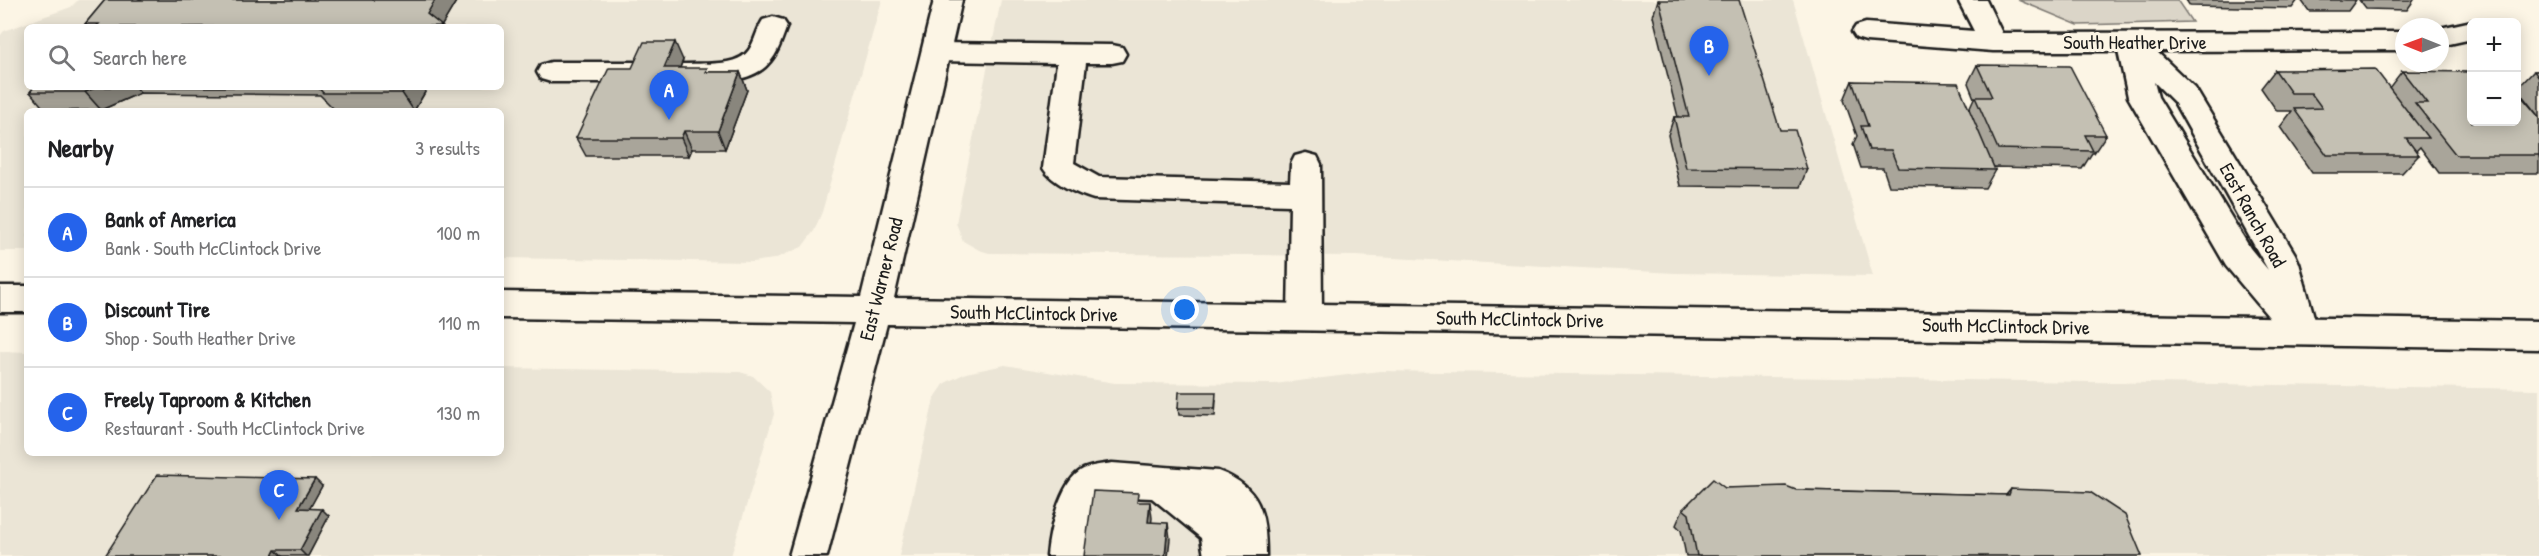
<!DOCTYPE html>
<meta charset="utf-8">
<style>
:root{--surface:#fff;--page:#f2f2f2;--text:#202124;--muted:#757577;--line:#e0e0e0;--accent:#2563eb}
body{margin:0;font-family:"Patrick Hand",sans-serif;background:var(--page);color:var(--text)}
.controls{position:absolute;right:18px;top:18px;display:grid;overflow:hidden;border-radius:9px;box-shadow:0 3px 15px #0003}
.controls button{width:54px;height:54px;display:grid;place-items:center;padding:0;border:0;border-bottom:2px solid var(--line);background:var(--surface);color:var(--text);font:30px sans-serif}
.compass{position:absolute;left:2395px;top:18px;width:54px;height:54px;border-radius:50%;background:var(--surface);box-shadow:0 3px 15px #0003;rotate:271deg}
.you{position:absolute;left:1185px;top:310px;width:21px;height:21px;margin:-15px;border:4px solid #fff;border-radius:50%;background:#1a73e8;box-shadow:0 0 0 9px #1a73e833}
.badge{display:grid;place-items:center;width:39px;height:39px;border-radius:50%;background:var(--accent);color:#fff;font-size:20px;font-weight:700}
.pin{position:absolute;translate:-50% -50px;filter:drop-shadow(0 2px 3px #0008)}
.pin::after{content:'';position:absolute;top:32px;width:21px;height:18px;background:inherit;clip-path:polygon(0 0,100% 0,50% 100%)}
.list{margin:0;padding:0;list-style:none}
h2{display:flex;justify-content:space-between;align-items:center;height:78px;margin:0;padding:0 24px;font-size:26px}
h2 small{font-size:20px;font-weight:400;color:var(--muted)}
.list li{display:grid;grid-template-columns:39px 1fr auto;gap:18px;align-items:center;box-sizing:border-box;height:90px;padding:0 24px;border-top:2px solid var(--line)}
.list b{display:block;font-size:22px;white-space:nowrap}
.list p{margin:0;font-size:20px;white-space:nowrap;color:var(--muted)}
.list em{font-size:20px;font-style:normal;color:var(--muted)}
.icon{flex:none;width:33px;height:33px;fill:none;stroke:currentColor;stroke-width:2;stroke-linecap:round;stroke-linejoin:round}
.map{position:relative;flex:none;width:2539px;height:556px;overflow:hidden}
.search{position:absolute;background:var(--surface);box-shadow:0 3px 15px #0003;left:24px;top:24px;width:480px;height:66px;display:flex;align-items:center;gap:15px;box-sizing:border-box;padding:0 21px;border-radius:9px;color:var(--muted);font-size:22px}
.panel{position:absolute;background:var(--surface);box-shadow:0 3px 15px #0003;left:24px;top:108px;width:480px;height:348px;border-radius:9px}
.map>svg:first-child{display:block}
.built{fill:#ebe5d6;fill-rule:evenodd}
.green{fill:#dbd5c8;stroke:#7c7872;stroke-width:1.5}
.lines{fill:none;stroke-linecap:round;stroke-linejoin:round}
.minor-casing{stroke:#1c1c1c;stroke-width:5}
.major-casing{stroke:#1c1c1c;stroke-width:5}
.minor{fill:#fcf5e5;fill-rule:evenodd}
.major{fill:#fcf5e5;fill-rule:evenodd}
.wall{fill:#a9a59a;stroke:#1c1c1c;stroke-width:1.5}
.shaded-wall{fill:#89867d;stroke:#1c1c1c;stroke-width:1.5}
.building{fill:#c4c0b3;stroke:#1c1c1c;stroke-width:1.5}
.labels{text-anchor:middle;stroke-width:6;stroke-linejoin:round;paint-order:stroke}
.street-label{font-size:20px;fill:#1c1c1c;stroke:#fcf5e5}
</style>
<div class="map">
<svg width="2539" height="556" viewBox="0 0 2539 556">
<rect width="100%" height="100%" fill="#fcf5e5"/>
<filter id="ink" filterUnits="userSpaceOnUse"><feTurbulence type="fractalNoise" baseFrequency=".0167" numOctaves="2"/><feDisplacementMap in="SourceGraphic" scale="12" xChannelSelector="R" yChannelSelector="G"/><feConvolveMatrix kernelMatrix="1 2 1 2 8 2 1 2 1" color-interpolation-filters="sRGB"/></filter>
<g filter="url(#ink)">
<g class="built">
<path d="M 78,0 L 882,0 L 822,212 L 814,231 L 802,247 L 774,259 L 752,262 L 501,258 L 501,111 L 27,111 L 27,251 L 0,251 L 0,36 L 4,31 L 71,7 ZM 27,27 L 501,27 L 501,87 L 27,87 Z"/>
<polygon points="1001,0 1793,0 1873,276 1675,273 1356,256 989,253 979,250 963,241 956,223"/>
<polygon points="0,351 27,352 27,453 501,453 501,368 740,372 753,376 770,392 774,414 731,556 0,556"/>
<polygon points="1005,365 1115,383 1274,384 1380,371 2539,389 2539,556 899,556 934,399 945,383 966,373"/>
</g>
<polygon class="green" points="2018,0 2177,0 2192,22 2078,25"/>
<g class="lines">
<g class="minor-casing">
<g id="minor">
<path d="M 1958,0 L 1986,0 L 2002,33 L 2404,32 L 2404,50 L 2156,51 L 2195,88 L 2295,254 L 2299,263 L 2318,331 L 2313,341 L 2301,344 L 2289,341 L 2226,266 L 2128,97 L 2118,51 L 1993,51 L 1866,41 L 1856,38 L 1852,32 L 1856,26 L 1866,23 L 1974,31 ZM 2154,82 L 2174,102 L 2268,270 L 2250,248 L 2158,97 Z"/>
<path d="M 773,17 L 783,20 L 787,26 C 782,39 778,54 768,64 C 750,85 692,87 668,80 L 664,73 L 668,66 C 690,60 735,71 749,50 C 755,41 757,29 763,20 Z"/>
<polygon points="2472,21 2478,22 2472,22 2472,39 2440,46 2440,28"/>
<path d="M 936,43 L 1112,45 L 1122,47 L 1126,54 L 1122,61 L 1112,63 L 1086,63 L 1074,163 L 1099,177 L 1290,182 L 1291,164 L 1295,156 L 1306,153 L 1317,156 L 1321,164 L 1322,316 L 1317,325 L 1305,329 L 1293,325 L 1288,316 L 1290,205 L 1094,199 C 1077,194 1052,183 1043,168 L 1057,63 L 936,61 L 926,59 L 922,52 L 926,45 Z"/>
<polygon points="551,62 647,62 657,65 661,72 657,79 647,82 551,82 541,79 537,72 541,65"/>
<path d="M 1112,463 L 1218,471 C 1261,487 1266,514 1266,556 L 1204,556 L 1201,538 L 1152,498 L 1104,496 L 1092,516 L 1085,556 L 1047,556 C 1049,533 1059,485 1080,471 C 1089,465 1102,465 1112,463 Z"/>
</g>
</g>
<g class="major-casing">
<g id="major">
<polygon points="934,0 962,0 894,298 2539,321 2539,349 887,324 827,556 789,556 854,323 501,318 501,292 861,297"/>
<rect x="0" y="286" width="27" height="26"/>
</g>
</g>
<use href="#minor" class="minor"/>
<use href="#major" class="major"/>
</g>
<g class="wall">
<polygon points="105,0 457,0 441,26 442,27 88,27 85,24"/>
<polygon points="1658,0 1659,0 1780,130 1807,169 1800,187 1680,186 1668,135 1674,117 1678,117 1653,16"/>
<polygon points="2186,0 2298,0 2292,8 2190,6"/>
<polygon points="2301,0 2356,0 2348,11 2309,11"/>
<polygon points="2359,0 2414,0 2407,10 2366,9"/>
<polygon points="683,60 680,68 709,72 740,72 747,90 725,149 692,149 689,156 586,156 576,138"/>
<polygon points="1977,65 2106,135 2094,153 2092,153 2082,169 1994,167 1995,170 1985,188 1889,186 1883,168 1861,168 1853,144 1857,136 1844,100 1852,81 1969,109 1974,98 1968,83"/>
<polygon points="2275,70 2389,88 2402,71 2536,113 2517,89 2534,71 2539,71 2539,173 2439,173 2420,147 2416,151 2419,155 2402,173 2312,173 2280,127 2292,111 2277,111 2261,88"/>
<polygon points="34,87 428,87 414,111 336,111 320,95 140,93 101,110 46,111 30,92"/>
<polygon points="1216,400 1215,416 1179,415 1178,408"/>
<polygon points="322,486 309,509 329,516 308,556 105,556"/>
<polygon points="1725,488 1796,490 2006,495 2011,489 2142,556 1686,556 1681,530 1676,525 1683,509"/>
</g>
<g class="shaded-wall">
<polygon points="435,0 457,0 441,27 427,14"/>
<polygon points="675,42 683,60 672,86 664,68"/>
<polygon points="740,72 747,90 725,149 718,131"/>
<polygon points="97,87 135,87 140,93 101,110 85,92"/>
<polygon points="406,87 428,87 414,111 402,93"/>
<polygon points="684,131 692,149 689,156 681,138"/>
<polygon points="315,479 322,486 306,515 298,508"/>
<polygon points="1150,502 1152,518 1150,538 1148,522"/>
<polygon points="322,509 329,516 308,556 306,556 300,550"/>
<polygon points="1168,523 1170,539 1168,556 1165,556"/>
<polygon points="275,550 282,556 272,556"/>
</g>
<g class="building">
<polygon points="105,0 435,0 427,14 442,26 96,27 99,24 85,24"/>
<polygon points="1659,0 1739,0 1780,130 1795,130 1807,169 1686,168 1674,117 1689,117"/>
<polygon points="644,42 675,42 664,68 707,68 706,72 740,72 718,131 684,131 681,138 576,138 609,68 632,68"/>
<polygon points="1977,65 2070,66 2106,135 2085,135 2093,151 1998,149 1975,97 1992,97"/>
<polygon points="2375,69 2428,138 2406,138 2419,155 2327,155 2294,109 2322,108 2311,93 2291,93 2275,70"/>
<polygon points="2402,71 2472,72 2472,122 2517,122 2517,91 2539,117 2539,155 2456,155 2415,103 2427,103"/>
<polygon points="2534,71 2539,71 2539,78"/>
<polygon points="1852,81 1958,83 1995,170 1898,168 1891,150 1869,150 1861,126 1868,126"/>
<polygon points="34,87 97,87 85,92 30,92"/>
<polygon points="318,87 406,87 402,93 323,93"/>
<polygon points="1179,392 1216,392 1215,408 1178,408"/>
<polygon points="157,475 315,479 298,508 322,509 300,550 275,550 272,556 105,556"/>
<polygon points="1713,479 1725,488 1786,486 1796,490 2009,495 2011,489 2090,492 2125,515 2142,556 1697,556 1689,514 1683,509"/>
<polygon points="1093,491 1138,493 1137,502 1150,502 1148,522 1168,523 1165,556 1084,556"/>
</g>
</g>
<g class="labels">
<g class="street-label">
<text x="2135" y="49">South Heather Drive</text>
<text transform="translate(2253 215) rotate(61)" y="7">East Ranch Road</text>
<text transform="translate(881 279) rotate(-76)" y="7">East Warner Road</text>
<text transform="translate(1034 313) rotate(1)" y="7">South McClintock Drive</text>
<text transform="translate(1520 319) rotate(1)" y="7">South McClintock Drive</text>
<text transform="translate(2006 326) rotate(1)" y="7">South McClintock Drive</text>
</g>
</g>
</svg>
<div class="controls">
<button>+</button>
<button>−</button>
</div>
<svg class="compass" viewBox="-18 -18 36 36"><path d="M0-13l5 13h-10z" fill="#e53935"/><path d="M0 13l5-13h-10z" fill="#757577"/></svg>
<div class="you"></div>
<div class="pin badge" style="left:669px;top:120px">A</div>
<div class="pin badge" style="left:1709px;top:76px">B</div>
<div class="pin badge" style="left:279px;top:520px">C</div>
<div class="search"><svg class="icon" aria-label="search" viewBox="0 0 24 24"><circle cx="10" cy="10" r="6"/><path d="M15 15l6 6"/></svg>Search here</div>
<section class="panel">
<h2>Nearby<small>3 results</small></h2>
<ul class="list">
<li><span class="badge">A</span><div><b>Bank of America</b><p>Bank · South McClintock Drive</p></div><em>100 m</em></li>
<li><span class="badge">B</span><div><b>Discount Tire</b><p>Shop · South Heather Drive</p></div><em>110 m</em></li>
<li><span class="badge">C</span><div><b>Freely Taproom &amp; Kitchen</b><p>Restaurant · South McClintock Drive</p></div><em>130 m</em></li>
</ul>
</section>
</div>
